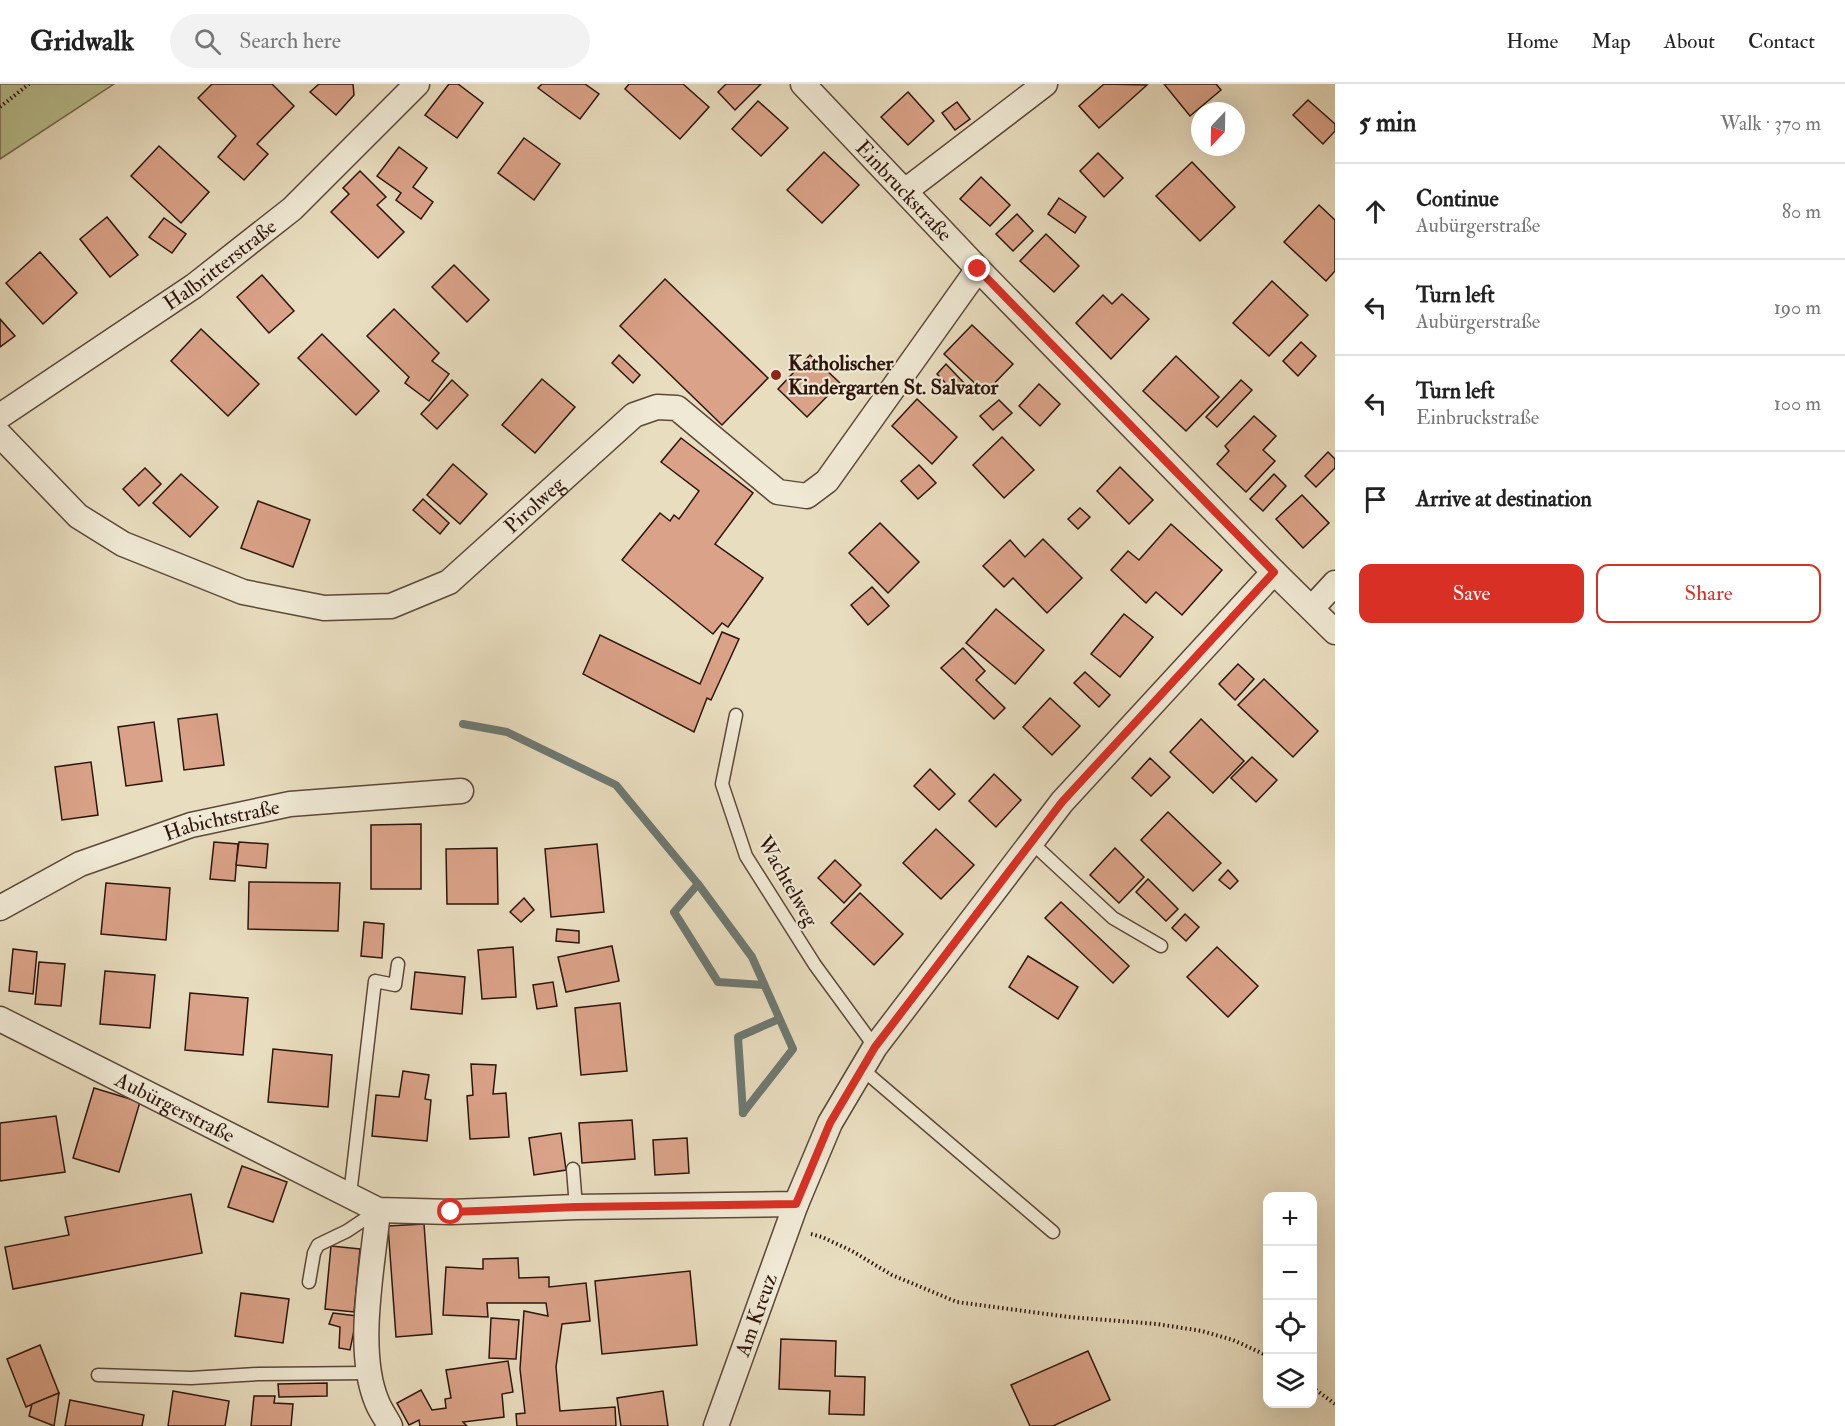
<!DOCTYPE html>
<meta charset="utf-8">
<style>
:root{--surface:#fff;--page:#f2f2f2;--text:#222;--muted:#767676;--line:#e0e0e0;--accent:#d93025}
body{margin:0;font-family:"IM FELL Double Pica",serif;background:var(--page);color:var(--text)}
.controls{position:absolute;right:18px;bottom:18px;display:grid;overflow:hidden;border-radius:12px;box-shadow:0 6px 24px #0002}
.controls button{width:54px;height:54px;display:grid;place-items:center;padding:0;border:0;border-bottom:2px solid var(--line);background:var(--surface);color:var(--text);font:30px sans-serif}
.compass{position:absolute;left:1191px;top:18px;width:54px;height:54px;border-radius:50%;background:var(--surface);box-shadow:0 6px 24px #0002;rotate:202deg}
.stop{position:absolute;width:18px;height:18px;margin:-14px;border:4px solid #d93025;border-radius:50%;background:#fff}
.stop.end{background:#d93025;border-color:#fff;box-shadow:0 2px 6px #0008}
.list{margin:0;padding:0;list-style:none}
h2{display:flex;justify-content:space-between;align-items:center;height:78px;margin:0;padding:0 24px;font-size:26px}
h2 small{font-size:20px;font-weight:400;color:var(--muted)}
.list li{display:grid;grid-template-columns:39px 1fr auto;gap:18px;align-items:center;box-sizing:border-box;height:96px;padding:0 24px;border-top:2px solid var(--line)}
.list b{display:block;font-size:22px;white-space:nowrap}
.list p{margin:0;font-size:20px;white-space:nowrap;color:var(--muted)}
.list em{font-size:20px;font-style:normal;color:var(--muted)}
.actions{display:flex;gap:12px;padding:18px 24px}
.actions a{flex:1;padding:14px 0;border:2px solid var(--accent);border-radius:12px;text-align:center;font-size:21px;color:var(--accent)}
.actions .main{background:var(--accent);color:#fff}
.icon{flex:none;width:33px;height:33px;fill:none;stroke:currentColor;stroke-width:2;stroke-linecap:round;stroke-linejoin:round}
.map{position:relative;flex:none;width:1335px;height:1342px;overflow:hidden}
header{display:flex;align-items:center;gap:36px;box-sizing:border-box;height:84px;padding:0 30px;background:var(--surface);border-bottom:2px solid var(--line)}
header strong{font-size:28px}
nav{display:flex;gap:33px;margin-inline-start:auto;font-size:21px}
.search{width:420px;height:54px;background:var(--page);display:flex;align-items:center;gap:15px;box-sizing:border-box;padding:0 21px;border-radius:33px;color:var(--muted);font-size:22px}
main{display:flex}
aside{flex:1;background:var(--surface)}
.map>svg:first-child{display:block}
.green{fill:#b9c090;stroke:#736a4e;stroke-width:1.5}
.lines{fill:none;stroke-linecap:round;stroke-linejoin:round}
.stream{stroke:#6d7972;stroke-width:8}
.building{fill:#daa288;stroke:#2d150b;stroke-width:1.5}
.lane-casing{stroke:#5c4738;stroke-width:15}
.street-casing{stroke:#5c4738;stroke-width:27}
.path{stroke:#2d150b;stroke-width:4;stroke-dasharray:1.5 3;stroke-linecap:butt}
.lane{stroke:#f0e9d5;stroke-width:12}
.street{stroke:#f0e9d5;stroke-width:24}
.route{stroke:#d93025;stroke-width:8}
.poi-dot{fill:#8f2418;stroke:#f0e9d5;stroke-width:2}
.labels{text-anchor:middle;stroke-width:4.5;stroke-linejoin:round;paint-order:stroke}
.street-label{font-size:21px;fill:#2d150b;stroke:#f0e9d5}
.poi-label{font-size:21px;font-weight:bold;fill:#2d150b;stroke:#f0e9d5;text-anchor:start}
</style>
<header>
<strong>Gridwalk</strong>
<div class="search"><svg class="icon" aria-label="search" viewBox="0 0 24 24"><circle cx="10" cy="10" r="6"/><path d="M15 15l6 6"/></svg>Search here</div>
<nav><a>Home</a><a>Map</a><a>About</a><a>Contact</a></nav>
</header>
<main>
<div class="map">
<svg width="1335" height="1342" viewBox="0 0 1335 1342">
<rect width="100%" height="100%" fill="#e8ddbf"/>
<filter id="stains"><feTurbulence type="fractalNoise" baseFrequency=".00333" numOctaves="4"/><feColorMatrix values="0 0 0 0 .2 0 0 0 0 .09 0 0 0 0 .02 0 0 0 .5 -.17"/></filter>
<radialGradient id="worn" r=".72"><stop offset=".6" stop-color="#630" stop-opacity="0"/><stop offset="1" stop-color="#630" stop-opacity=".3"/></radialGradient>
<polygon class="green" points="0,0 114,0 0,75"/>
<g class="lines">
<g class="stream">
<polyline points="463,640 507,648 616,701 698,800 752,873 793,965 743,1029"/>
<polyline points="698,800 674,828 718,898 764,901"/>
<polyline points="743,1029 738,953 779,935"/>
</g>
</g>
<g class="building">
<polygon points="212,0 272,0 294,22 257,60 268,70 244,96 218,73 236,52 198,14"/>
<polygon points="319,0 353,0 354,11 336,31 310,8"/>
<polygon points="449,0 458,0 483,19 457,54 425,31"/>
<polygon points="542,0 585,0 599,10 580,35 538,4"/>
<polygon points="629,0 683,0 709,23 680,55 625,5"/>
<polygon points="726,0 761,0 735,26 718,8"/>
<polygon points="1104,0 1147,1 1099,44 1079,22"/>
<polygon points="1164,0 1216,0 1221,6 1190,32"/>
<polygon points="908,8 934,37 908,61 881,33"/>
<polygon points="1308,16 1335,40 1335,47 1323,60 1293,31"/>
<polygon points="758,17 788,44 761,72 732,45"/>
<polygon points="957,18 970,35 955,46 942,29"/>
<polygon points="524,54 560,80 534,116 498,89"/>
<polygon points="159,62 209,108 181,139 131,92"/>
<polygon points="399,63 427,84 413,103 433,118 421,135 396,116 401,109 377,92"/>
<polygon points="824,68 859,101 822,139 787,106"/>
<polygon points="1098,69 1123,94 1104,113 1080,87"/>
<polygon points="1192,78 1235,123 1200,157 1156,112"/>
<polygon points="360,87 386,113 377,121 404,148 378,174 331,128 349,110 343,104"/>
<polygon points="981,93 1010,121 990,142 960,115"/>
<polygon points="1059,114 1086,133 1075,149 1048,130"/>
<polygon points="1319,121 1335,136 1335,187 1326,197 1284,158"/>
<polygon points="1017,130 1033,147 1013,167 996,150"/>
<polygon points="107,133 138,171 110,193 80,155"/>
<polygon points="164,134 186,150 172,169 149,153"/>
<polygon points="1046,150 1079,182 1054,208 1020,177"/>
<polygon points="40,168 77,209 43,240 6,199"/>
<polygon points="454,181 489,216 467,238 432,203"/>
<polygon points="262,191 294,227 269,249 237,213"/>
<polygon points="665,195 768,294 722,341 620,242"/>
<polygon points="1272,197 1308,231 1269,272 1233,239"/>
<polygon points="1122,210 1149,235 1111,275 1076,239 1103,211 1112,220"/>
<polygon points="394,225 439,269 432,277 449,290 429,317 405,299 409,293 367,252"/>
<polygon points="0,235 15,252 0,263"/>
<polygon points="972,241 1013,280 985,309 944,270"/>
<polygon points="201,245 259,300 228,332 171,277"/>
<polygon points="322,250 379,307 356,331 298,274"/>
<polygon points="1301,258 1316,272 1298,292 1283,277"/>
<polygon points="619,271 640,291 633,299 612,279"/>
<polygon points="810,271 840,299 807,333 778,305"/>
<polygon points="1176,272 1219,313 1186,347 1143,307"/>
<polygon points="946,280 964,299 954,308 937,290"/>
<polygon points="542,295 575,323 535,369 502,341"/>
<polygon points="452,296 468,311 437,345 421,330"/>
<polygon points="1241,296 1252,306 1217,343 1206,333"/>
<polygon points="1039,300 1060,320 1040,342 1019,322"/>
<polygon points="917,315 957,353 932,380 892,342"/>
<polygon points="999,316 1012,329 993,346 980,332"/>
<polygon points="1254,332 1276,352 1263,366 1275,377 1246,408 1217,380 1229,367 1225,362"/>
<polygon points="1002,353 1034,386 1004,414 973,381"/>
<polygon points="681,354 753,409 715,460 763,494 728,543 722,539 713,550 622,476 660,429 670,437 674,431 679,435 699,407 661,378"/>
<polygon points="1328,368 1335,375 1335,384 1316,403 1305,392"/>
<polygon points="453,380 487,410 460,440 427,411"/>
<polygon points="919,381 936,399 918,415 901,397"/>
<polygon points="1120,383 1153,416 1129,440 1097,407"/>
<polygon points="145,384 161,400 139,422 123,405"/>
<polygon points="181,390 218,423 190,453 153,419"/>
<polygon points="1274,390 1286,402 1263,427 1250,415"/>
<polygon points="1302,411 1329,439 1303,464 1276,435"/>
<polygon points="423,415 449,439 440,450 413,426"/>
<polygon points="258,417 310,436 293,483 241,464"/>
<polygon points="1080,424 1090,433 1078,445 1068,435"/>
<polygon points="880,439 919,478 888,509 849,469"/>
<polygon points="1171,440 1222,486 1182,531 1156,508 1146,519 1111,486 1128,467 1139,476"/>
<polygon points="1043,455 1082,494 1047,529 1013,494 1004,503 983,482 1010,456 1025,473"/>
<polygon points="872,503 889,522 868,541 851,521"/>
<polygon points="996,525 1044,566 1015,600 966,559"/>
<polygon points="1124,530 1153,553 1120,593 1091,570"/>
<polygon points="722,548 739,555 711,616 707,614 694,648 583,590 600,551 700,600"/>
<polygon points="963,564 985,587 976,596 1005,624 994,635 941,584"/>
<polygon points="1238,580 1254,595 1235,616 1219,600"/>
<polygon points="1085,588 1110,611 1099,623 1074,599"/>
<polygon points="1264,595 1318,647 1293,673 1238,621"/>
<polygon points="1050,614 1080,642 1052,671 1023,643"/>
<polygon points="217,630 224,681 184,686 178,635"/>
<polygon points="1201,635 1244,677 1213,709 1170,668"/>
<polygon points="154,638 162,697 126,702 118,643"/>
<polygon points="1252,673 1277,696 1256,718 1231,694"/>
<polygon points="1150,674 1170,693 1151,712 1132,694"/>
<polygon points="91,678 98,731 62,736 55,683"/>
<polygon points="930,685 955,710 939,726 914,702"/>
<polygon points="994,690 1021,716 996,743 969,717"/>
<polygon points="1168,728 1221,779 1193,807 1141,756"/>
<polygon points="421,740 421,805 371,805 371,741"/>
<polygon points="936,745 974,781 941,815 903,779"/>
<polygon points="214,758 238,760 235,797 210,795"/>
<polygon points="239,758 268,760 266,784 236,781"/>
<polygon points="597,760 604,828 551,833 545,765"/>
<polygon points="497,764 498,820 447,820 446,765"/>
<polygon points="1115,764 1144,793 1119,819 1090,791"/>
<polygon points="835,776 861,801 844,819 818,794"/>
<polygon points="1228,786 1238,797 1230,805 1219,796"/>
<polygon points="1148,795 1178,825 1166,837 1136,808"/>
<polygon points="249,798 340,799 338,847 248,845"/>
<polygon points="106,799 170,804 166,856 101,850"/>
<polygon points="860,809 903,850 874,881 831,839"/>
<polygon points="524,814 534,826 521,838 510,828"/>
<polygon points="1061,818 1129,882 1113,899 1045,834"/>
<polygon points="1185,830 1199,843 1186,857 1172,844"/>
<polygon points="364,838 384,840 382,874 361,872"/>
<polygon points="557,845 579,847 579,859 556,857"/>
<polygon points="612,862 619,897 566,908 558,873"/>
<polygon points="513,863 516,913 482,915 478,866"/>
<polygon points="1217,863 1258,902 1228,933 1187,893"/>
<polygon points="13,865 37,868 33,910 9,907"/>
<polygon points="1028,872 1078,903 1058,935 1009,903"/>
<polygon points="39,878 65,880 61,922 35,920"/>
<polygon points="105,887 155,891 150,944 100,940"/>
<polygon points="415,888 465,893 462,930 411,925"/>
<polygon points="553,898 557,922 537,925 533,901"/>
<polygon points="190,909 248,914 243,971 185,966"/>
<polygon points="620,919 627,987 581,991 575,924"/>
<polygon points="273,965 332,971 328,1023 268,1018"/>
<polygon points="471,980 496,981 493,1010 506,1009 509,1053 470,1055 467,1012 473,1011"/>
<polygon points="403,987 429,991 425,1015 431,1016 427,1057 372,1052 376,1011 399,1013"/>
<polygon points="94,1004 140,1018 119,1088 73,1074"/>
<polygon points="56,1032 65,1088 0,1097 0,1039"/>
<polygon points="632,1036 635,1075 582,1079 579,1039"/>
<polygon points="561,1049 566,1086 534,1091 529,1054"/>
<polygon points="687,1054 689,1089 655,1091 653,1056"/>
<polygon points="242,1082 287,1098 273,1138 228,1123"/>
<polygon points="191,1110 202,1169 13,1205 5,1163 69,1151 65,1133"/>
<polygon points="424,1140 432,1250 396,1253 388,1142"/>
<polygon points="331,1162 360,1165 354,1228 325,1225"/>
<polygon points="518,1174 519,1194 549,1193 549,1203 586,1199 590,1237 562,1240 556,1283 560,1327 615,1323 616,1342 517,1342 516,1330 525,1329 520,1285 524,1227 548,1232 546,1219 487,1219 488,1233 443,1231 446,1183 483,1185 483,1175"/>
<polygon points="690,1187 697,1261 602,1270 595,1197"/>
<polygon points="241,1209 289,1215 283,1259 235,1252"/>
<polygon points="333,1229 357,1232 350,1266 339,1264 340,1243 329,1240"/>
<polygon points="491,1234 519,1236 516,1275 489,1274"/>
<polygon points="781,1255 836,1257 835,1292 865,1293 864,1331 829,1330 830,1307 779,1305"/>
<polygon points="40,1261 59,1309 26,1323 7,1275"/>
<polygon points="1088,1267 1110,1316 1053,1342 1030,1342 1011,1301"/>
<polygon points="508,1277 513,1308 502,1310 504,1333 463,1338 467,1342 420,1342 419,1336 409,1341 397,1319 421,1306 432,1326 446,1324 445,1315 451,1314 446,1286"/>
<polygon points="327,1299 327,1312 279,1313 278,1300"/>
<polygon points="173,1307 229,1317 225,1342 168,1342"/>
<polygon points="663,1307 668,1342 621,1342 617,1314"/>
<polygon points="59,1309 54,1342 29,1332 32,1320"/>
<polygon points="254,1312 275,1312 274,1319 293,1320 291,1342 251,1342"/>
<polygon points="70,1316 144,1331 142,1342 65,1342"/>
</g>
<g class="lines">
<g class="lane-casing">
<g id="lane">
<polyline points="736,631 722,700 746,772 815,881 875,963"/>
<polyline points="1031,758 1113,834 1161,862"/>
<polyline points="862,985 1053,1148"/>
<polyline points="573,1085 576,1123"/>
<polyline points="350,1111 375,897 395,901 398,880"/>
<polyline points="309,1198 314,1169 318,1161 347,1147 377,1127"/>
<polyline points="98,1291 191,1294 258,1290 369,1289"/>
</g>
</g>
<g class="street-casing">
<g id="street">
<path id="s1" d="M 803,0 L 978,185 L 1274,488 L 1335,548"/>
<polyline points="905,107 1045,0"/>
<path id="s2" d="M 0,332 L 194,202 L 292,125 L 417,0"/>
<path id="s3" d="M 0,351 L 78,432 L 123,460 L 243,508 L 324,524 L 391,522 L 449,498 L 634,331 L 657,323 L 677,324 L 778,408 L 807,412 L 827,397 L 978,185"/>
<polyline points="1312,524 1335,499"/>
<path id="s4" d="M 0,824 L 80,780 L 191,741 L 290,720 L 461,707"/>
<path id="s5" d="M 0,935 L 378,1126 L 451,1128 L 576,1123 L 796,1120 L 830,1039 L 875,963 L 1062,718 L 1274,488"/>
<path d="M 378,1126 C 373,1182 355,1266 377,1318 C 380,1326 386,1334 390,1342"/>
<path id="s6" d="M 716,1342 L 796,1120"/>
</g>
</g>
<g class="path">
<polyline points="0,23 29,0"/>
<polyline points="811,1150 822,1153 852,1167 892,1191 957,1218 1069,1233 1157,1240 1202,1247 1233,1256 1268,1272"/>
<polyline points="1312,1303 1335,1320"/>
</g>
<use href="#lane" class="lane"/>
<use href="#street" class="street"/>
</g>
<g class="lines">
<polyline class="route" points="451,1128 576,1123 796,1120 830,1039 875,963 1062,718 1274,488 978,185"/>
</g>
<circle class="poi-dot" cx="776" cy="291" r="6"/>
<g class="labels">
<g class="street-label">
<text dy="7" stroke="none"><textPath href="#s1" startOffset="147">Einbruckstraße</textPath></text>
<text dy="7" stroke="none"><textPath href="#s2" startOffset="267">Halbritterstraße</textPath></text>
<text dy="7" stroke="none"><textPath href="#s3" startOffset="622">Pirolweg</textPath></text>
<text dy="7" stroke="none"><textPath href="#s4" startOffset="240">Habichtstraße</textPath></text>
<text transform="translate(788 797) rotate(60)" y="7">Wachtelweg</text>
<text dy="7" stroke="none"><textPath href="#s5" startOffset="196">Aubürgerstraße</textPath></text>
<text dy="7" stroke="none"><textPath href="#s6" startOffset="118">Am Kreuz</textPath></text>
</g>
<g class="poi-label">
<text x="788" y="286">Katholischer<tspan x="788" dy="24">Kindergarten St. Salvator</tspan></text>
</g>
</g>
<rect width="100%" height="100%" filter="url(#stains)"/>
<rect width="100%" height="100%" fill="url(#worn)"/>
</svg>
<div class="controls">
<button>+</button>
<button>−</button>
<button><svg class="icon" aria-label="locate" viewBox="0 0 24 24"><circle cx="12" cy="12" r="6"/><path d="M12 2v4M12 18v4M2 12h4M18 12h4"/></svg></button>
<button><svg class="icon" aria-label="layers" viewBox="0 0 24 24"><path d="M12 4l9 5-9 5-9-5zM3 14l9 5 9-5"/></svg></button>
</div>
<svg class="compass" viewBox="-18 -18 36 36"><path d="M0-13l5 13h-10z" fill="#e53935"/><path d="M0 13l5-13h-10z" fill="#767676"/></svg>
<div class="stop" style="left:451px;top:1128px"></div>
<div class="stop end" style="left:978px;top:185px"></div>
</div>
<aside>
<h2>5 min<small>Walk · 370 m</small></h2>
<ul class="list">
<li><svg class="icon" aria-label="ahead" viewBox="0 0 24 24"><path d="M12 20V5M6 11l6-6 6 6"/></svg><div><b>Continue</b><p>Aubürgerstraße</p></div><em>80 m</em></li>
<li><svg class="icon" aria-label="left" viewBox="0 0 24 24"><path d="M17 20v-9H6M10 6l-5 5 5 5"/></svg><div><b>Turn left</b><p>Aubürgerstraße</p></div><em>190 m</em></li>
<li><svg class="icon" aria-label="left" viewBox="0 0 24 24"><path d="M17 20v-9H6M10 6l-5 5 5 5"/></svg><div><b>Turn left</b><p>Einbruckstraße</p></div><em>100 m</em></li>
<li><svg class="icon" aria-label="arrive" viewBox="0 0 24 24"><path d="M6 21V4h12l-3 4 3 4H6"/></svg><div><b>Arrive at destination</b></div></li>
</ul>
<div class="actions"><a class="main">Save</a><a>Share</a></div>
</aside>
</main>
